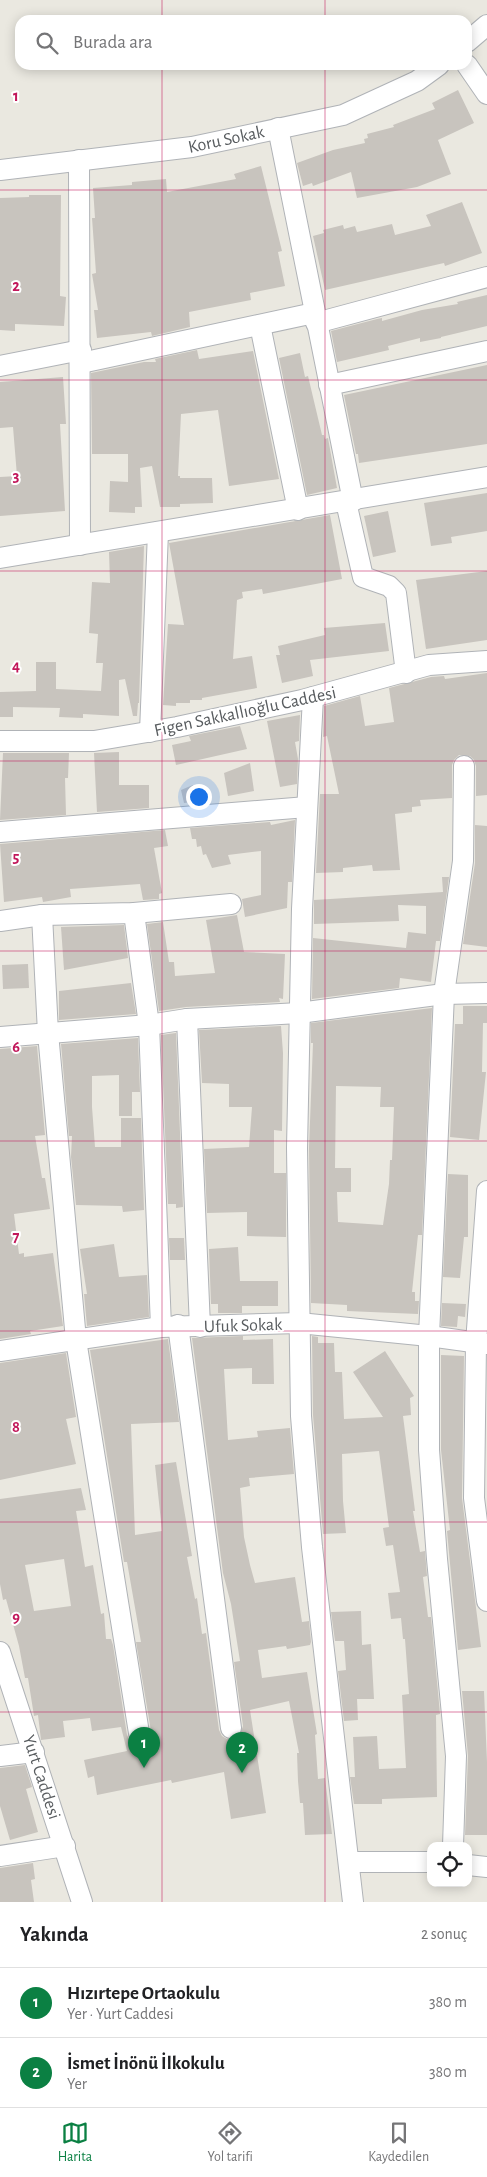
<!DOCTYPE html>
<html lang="tr">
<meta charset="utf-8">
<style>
:root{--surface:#fff;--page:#f6f6f6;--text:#202124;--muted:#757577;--line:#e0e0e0;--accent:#0b8043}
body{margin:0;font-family:"Alegreya Sans",sans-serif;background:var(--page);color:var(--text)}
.controls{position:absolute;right:15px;bottom:15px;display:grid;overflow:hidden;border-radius:10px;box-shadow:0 2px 12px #0003}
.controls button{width:45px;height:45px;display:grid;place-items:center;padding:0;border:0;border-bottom:1px solid var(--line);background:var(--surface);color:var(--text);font:25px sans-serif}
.you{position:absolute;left:198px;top:796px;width:18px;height:18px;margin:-12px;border:4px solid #fff;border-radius:50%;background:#1a73e8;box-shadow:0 0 0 8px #1a73e833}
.badge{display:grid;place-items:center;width:32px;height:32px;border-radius:50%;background:var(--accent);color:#fff;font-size:16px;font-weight:700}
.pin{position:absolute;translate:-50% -41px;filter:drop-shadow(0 1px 2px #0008)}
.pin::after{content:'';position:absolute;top:26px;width:18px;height:15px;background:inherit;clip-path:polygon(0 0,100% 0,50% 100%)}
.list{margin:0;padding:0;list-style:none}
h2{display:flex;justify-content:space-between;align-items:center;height:65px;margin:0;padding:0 20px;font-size:21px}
h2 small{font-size:16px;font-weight:400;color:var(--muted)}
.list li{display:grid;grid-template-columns:32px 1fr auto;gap:15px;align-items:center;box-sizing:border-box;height:70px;padding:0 20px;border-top:1px solid var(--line)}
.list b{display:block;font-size:19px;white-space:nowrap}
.list p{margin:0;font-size:16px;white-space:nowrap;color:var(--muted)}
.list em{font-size:16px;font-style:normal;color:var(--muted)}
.icon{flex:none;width:28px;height:28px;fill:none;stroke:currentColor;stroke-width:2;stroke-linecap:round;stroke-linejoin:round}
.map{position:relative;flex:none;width:487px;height:1902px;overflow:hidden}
.search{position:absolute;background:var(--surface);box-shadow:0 2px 12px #0003;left:15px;right:15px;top:15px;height:55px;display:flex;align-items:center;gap:12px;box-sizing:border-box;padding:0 18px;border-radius:15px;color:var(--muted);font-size:19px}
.sheet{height:205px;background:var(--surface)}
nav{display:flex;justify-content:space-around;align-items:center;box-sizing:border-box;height:70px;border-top:1px solid var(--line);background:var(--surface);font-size:14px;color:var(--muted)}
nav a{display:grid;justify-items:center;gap:2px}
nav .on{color:var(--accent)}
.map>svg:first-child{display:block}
.building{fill:#c8c4be;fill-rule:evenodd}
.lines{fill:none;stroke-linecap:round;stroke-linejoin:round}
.street-casing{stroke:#b0b3b7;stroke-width:22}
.street{stroke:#fff;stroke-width:20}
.grid{fill:none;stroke:#c2185b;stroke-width:1;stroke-opacity:0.55}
.labels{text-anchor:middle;stroke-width:4;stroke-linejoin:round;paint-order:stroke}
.street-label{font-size:18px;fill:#585c5f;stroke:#fff}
.grid-label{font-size:16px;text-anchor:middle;font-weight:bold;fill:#c2185b;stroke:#fff;stroke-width:4;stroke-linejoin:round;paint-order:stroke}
</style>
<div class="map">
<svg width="487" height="1902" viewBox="0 0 487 1902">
<rect width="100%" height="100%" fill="#eae8e0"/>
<g class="building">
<polygon points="458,90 474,123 438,140 451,174 417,187 357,198 351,172 313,186 312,183 303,186 297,163 333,150 365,143 364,139 368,138 367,134 394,127 393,125 435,109 432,103"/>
<polygon points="261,166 282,251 278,252 285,286 250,293 251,300 189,312 190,327 152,336 151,332 97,338 94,310 98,310 92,274 96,273 92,218 95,218 93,188 132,185 132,182 166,179 167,192 236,179 234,174"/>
<polygon points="29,195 61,195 60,296 66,297 64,326 15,324 15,331 0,330 0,198 29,197"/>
<polygon points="462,202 482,253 445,266 444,263 325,290 313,236 324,233 323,230 343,225 344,229 355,226 357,232 392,224 395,235 431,226 426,215"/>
<polygon points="487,295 487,326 441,337 441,338 420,342 420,338 388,346 389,350 337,362 331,331 377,319 382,318 382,321 422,310 458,304 457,302"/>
<polygon points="197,350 199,359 253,351 279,479 229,486 218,410 181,414 178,476 180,476 180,478 212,478 213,503 180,504 180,507 160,507 152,466 140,468 142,507 135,507 135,513 109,512 110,481 128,482 128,454 92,454 91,373 144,362 156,362 155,359"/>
<polygon points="300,353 305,377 308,376 322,435 324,435 325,439 328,438 337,488 307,495 279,358"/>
<polygon points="487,365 487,444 359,463 358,454 356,454 344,395"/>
<polygon points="63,377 66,424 60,424 65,511 0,516 0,477 17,476 13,427 0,428 0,382"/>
<polygon points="487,493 487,531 451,537 452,543 431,546 424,503"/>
<polygon points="388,511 396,552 373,557 364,516"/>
<polygon points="330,515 342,579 263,594 262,589 242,592 243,598 237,600 233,659 252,656 257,688 202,698 202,700 190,700 190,703 176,703 176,706 163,705 168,624 184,625 169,543"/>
<polygon points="144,546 139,703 138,703 137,716 133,716 125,679 119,680 119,716 83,714 83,718 59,717 60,708 13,707 13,717 0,717 0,692 36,691 36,662 56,662 56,689 101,691 103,663 96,663 98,634 89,633 92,582 110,583 109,552"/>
<polygon points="487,571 487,640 426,649 416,580"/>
<polygon points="385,623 389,651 310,660 313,676 282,683 276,655 280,655 278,646 325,635 324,628"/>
<polygon points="487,673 487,795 476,796 476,766 474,760 470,756 459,755 454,760 452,765 452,798 420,800 421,806 412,807 412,812 395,814 400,870 373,871 372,865 343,868 343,872 316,873 320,794 339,794 327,736 323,737 324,706 360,696 365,726 394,722 389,688 431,677 444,676 445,679"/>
<polygon points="300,715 299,741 295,742 298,759 297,784 280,787 267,721"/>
<polygon points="240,726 247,749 176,765 172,745 191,741 189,736"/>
<polygon points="119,752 119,785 149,785 149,808 97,812 94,753"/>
<polygon points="3,753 69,753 68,778 65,778 66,815 0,820"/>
<polygon points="250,763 254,791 228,796 224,773"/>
<polygon points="193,785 199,801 184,803 181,790"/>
<polygon points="295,820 292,882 288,882 287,908 245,917 242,899 261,895 261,851 228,855 231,864 212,868 206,854 203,855 201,846 197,847 196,839 192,839 190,828 270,822 271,825"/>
<polygon points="475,825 487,826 487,947 463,944 475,863"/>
<polygon points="165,830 168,846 154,848 162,893 159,894 159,899 143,900 140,884 70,889 71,897 43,902 42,897 4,902 0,844"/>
<polygon points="442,877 449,877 440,941 436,941 431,982 400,978 399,988 312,999 313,938 406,948 408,932 426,934 426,906 398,905 399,921 314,924 314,900 443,892"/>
<polygon points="237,915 244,952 285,954 283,999 279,998 280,1002 186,1007 159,1011 147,924 163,922 169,962 174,962 175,976 215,973 206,920"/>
<polygon points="124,925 128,958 64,970 61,927"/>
<polygon points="28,964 29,988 3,989 2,965"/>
<polygon points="131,983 136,1014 59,1020 59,991"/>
<polygon points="463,1006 487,1006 487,1023 483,1023 482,1072 486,1072 479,1140 450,1137 455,1024 463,1024"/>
<path d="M 432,1008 L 422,1235 L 418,1235 L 412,1292 L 415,1292 L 415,1301 L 419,1301 L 418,1314 L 347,1311 L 347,1305 L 311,1303 L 309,1148 L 313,1043 L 311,1043 L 311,1023 ZM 336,1086 L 381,1087 L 380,1107 L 394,1107 L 392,1160 L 390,1160 L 389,1184 L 383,1225 L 338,1222 L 337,1192 L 351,1192 L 351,1168 L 335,1168 Z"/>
<polygon points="281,1026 283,1053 282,1131 274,1130 274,1173 286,1173 286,1237 247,1236 247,1212 207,1213 204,1149 249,1147 252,1107 229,1107 229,1084 202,1083 199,1030"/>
<polygon points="176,1033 183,1207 176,1208 176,1204 168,1204 161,1035"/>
<polygon points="138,1038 140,1092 132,1092 132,1116 119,1116 119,1075 92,1076 92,1107 95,1147 121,1147 121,1118 141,1118 144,1210 123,1212 122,1206 76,1205 71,1157 72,1136 69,1136 61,1044"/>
<polygon points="37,1046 45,1135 35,1136 42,1178 45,1178 50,1209 14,1214 19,1254 24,1253 24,1257 53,1253 63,1326 30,1331 31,1334 0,1339 0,1049"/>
<polygon points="448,1174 468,1175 468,1237 464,1237 460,1278 443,1277"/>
<polygon points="169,1238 184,1238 185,1260 170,1260"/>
<polygon points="114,1244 119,1277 147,1275 149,1317 87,1326 84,1294 87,1294 80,1249"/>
<polygon points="238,1247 240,1281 278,1281 278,1306 242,1306 242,1313 218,1313 218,1304 211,1304 209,1249"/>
<polygon points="442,1303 466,1304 465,1317 458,1316 457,1327 441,1326"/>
<path d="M 243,1336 L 243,1340 L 273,1339 L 274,1384 L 252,1384 L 252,1368 L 224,1369 L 228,1440 L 258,1437 L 257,1431 L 290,1428 L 294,1474 L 249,1478 L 250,1486 L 240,1488 L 244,1537 L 250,1565 L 255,1583 L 295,1577 L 302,1622 L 309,1621 L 311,1642 L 310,1645 L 287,1649 L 286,1646 L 258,1650 L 262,1678 L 307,1672 L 317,1734 L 315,1735 L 318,1779 L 325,1778 L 332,1834 L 305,1835 L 303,1803 L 300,1803 L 298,1781 L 297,1753 L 299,1753 L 289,1701 L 250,1710 L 266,1813 L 231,1819 L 224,1772 L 172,1783 L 171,1780 L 97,1795 L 94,1776 L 88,1778 L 84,1760 L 127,1751 L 121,1727 L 92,1731 L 90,1718 L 63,1721 L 65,1737 L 41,1740 L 38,1715 L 34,1716 L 28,1678 L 25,1678 L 19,1646 L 6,1599 L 3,1600 L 0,1584 L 0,1499 L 81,1488 L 86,1510 L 76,1511 L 85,1567 L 93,1565 L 101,1614 L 104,1613 L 106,1639 L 111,1639 L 113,1645 L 127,1735 L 130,1741 L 135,1744 L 141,1745 L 147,1742 L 151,1731 L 136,1642 L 141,1642 L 127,1562 L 124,1562 L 90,1350 L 168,1339 L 179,1422 L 131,1424 L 135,1535 L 162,1531 L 155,1465 L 176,1462 L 192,1556 L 187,1557 L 195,1599 L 197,1598 L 202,1634 L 206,1633 L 219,1730 L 222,1736 L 227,1739 L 233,1740 L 239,1737 L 243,1726 L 234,1662 L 240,1661 L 231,1604 L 223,1573 L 192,1338 ZM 64,1559 L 71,1606 L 34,1611 L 25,1565 Z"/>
<polygon points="312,1336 318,1337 318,1343 334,1343 335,1372 342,1372 344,1419 383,1417 353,1372 385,1351 414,1396 410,1398 411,1415 403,1416 415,1511 413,1511 420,1552 425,1551 427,1576 423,1577 428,1617 431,1617 440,1714 436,1715 437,1797 382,1799 382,1804 354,1804 350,1777 355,1777 353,1737 377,1736 379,1769 406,1768 402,1695 409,1694 405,1639 403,1639 401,1618 391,1619 388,1593 400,1592 393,1545 386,1546 383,1528 389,1527 379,1451 342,1454 343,1501 346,1533 323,1534 313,1415"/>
<polygon points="66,1353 76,1417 66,1419 76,1464 0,1480 0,1363"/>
<polygon points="441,1355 464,1356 462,1498 481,1647 458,1650 447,1531 450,1530 441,1450"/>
<polygon points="361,1611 362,1645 371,1644 374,1699 357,1699 358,1720 344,1721 338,1671 346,1670 344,1641 335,1641 331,1612"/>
<polygon points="462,1691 484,1691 487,1762 487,1835 465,1835 468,1756"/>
<polygon points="25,1765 32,1787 26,1789 38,1832 10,1840 0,1806 0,1768"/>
<polygon points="33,1863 35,1879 31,1880 34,1902 0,1902 0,1868"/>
</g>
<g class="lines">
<g class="street-casing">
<g id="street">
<polyline points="467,42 487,25"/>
<polyline points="467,65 487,94"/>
<polyline points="278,128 353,501"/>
<polyline points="79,160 80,545"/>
<polyline points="0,170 192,147 343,115 417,81 439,65"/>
<polyline points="316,323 487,277"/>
<polyline points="260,325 298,510"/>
<polyline points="81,363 314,313"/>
<polyline points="0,366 81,350"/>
<polyline points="329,385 487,351"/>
<polyline points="346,502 363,577 389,586 396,593 406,673"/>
<polyline points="0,558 487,477"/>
<polyline points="313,697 302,909 297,1148 301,1416 312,1547 353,1902"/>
<polyline points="150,732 158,532"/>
<polyline points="0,741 94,741 177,727 302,700 429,665 487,661"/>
<polyline points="0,832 307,807"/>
<polyline points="134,913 149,1025 161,1327"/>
<polyline points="42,915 48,1033 76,1340 139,1733"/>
<polyline points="0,921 42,915 134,913 231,904"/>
<polyline points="187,1019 200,1327"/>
<polyline points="0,1037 149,1025 187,1019 299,1013 444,994 487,993"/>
<polyline points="487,1191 476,1343 474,1498 487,1601"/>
<polyline points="178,1325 231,1728"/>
<polyline points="0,1351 161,1327 299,1323 429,1336 487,1344"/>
<polyline points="0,1652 82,1902"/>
<polyline points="0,1756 34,1752"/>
<polyline points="453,1846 456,1756 437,1559 429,1450 429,1336 444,994 463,861 464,766"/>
<polyline points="0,1856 65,1846"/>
<polyline points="349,1862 431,1862"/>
<polyline points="468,1865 487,1867"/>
</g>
</g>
<use href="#street" class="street"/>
</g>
<path class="grid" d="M 162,0 L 162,20M 325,0 L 325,20M 162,65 L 162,1902M 325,65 L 325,1902M 0,190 L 487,190M 0,380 L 487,380M 0,571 L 487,571M 0,761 L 487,761M 0,951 L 487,951M 0,1141 L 487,1141M 0,1331 L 487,1331M 0,1522 L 487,1522M 0,1712 L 487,1712"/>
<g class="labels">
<g class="street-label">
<text transform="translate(226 139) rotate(-12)" y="6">Koru Sokak</text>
<text transform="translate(245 711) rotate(-12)" y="6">Figen Sakkallıoğlu Caddesi</text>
<text transform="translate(243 1325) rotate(-2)" y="6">Ufuk Sokak</text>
<text transform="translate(42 1777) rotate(72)" y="6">Yurt Caddesi</text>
</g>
</g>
<g class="grid-label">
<text x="16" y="101">1</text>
<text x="16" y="291">2</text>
<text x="16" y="481">3</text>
<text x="16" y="671">4</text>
<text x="16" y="862">5</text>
<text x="16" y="1052">6</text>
<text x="16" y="1242">7</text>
<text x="16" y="1432">8</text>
<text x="16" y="1622">9</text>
</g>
</svg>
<div class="controls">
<button><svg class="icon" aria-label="locate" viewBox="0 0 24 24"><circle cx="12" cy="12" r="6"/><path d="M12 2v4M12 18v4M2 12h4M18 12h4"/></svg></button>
</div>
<div class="you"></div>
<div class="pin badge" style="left:144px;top:1768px">1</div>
<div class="pin badge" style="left:242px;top:1773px">2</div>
<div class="search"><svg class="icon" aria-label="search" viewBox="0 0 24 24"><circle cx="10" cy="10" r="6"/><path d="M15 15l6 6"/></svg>Burada ara</div>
</div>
<section class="sheet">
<h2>Yakında<small>2 sonuç</small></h2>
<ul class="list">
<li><span class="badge">1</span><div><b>Hızırtepe Ortaokulu</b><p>Yer · Yurt Caddesi</p></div><em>380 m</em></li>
<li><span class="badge">2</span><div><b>İsmet İnönü İlkokulu</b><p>Yer</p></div><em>380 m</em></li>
</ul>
</section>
<nav>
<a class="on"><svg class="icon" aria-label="map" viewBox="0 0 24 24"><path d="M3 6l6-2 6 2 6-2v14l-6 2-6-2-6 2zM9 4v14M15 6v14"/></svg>Harita</a>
<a><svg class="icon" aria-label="directions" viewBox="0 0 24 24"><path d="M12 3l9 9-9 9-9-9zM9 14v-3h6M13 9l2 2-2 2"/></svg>Yol tarifi</a>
<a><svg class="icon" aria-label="saved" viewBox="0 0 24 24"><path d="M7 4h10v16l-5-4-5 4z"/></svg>Kaydedilen</a>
</nav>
